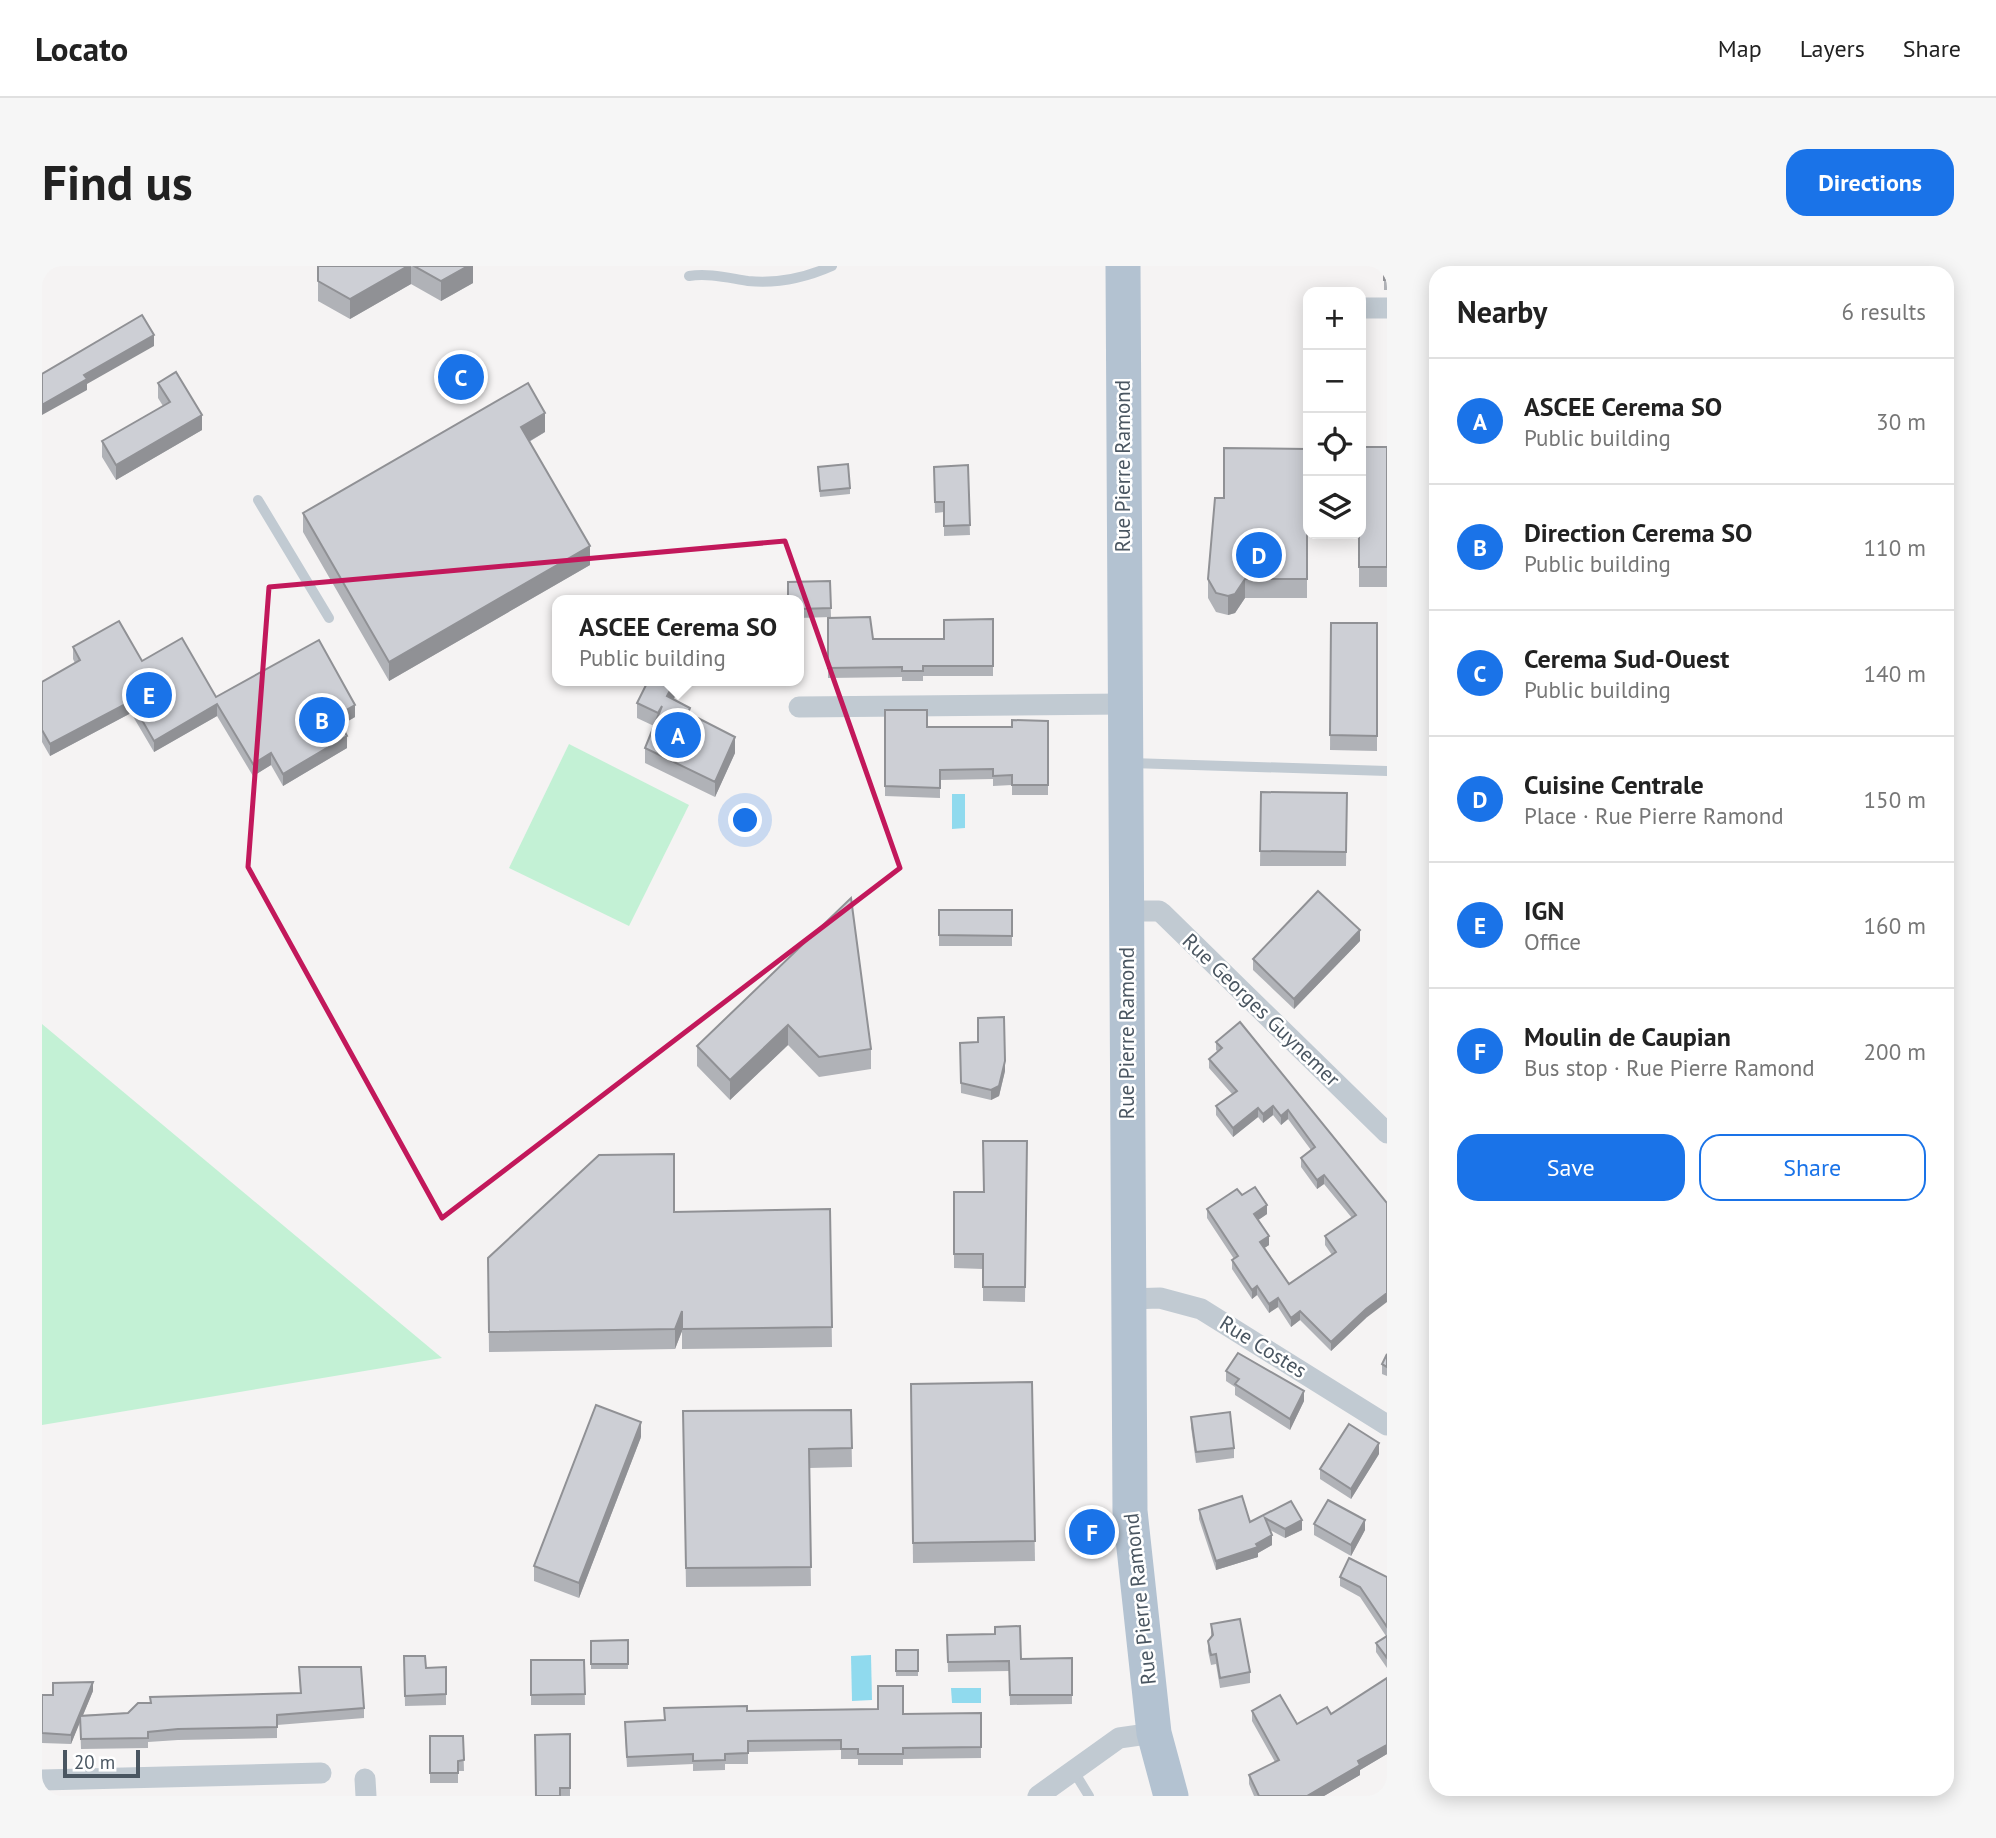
<!DOCTYPE html>
<meta charset="utf-8">
<style>
:root{--surface:#fff;--page:#f6f6f6;--text:#222;--muted:#767676;--line:#e0e0e0;--accent:#1a73e8}
body{margin:0;font-family:"PT Sans",sans-serif;background:var(--page);color:var(--text)}
.controls{position:absolute;right:21px;top:21px;display:grid;overflow:hidden;border-radius:14px;box-shadow:0 4px 18px #0003}
.controls button{width:63px;height:63px;display:grid;place-items:center;padding:0;border:0;border-bottom:2px solid var(--line);background:var(--surface);color:var(--text);font:35px sans-serif}
.scale{position:absolute;left:21px;bottom:18px;width:77px;box-sizing:border-box;padding-left:7px;border:4px solid #4a5661;border-top:0;font-size:19px;line-height:24px;white-space:nowrap;color:#4a5661;-webkit-text-stroke:5px #fff;paint-order:stroke}
.you{position:absolute;left:704px;top:555px;width:24px;height:24px;margin:-18px;border:5px solid #fff;border-radius:50%;background:#1a73e8;box-shadow:0 0 0 10px #1a73e833}
.badge{display:grid;place-items:center;width:46px;height:46px;border-radius:50%;background:var(--accent);color:#fff;font-size:23px;font-weight:700}
.pin{position:absolute;translate:-50% -50%;border:4px solid #fff;box-shadow:0 2px 7px #0006}
.popup{position:absolute;left:510px;top:329px;width:252px;height:91px;box-sizing:border-box;display:grid;place-content:center;border-radius:14px;background:var(--surface);filter:drop-shadow(0 2px 5px #0005);font-size:23px;white-space:nowrap;color:var(--muted)}
.popup b{font-size:26px;color:var(--text)}
.popup::after{content:'';position:absolute;left:50%;top:100%;margin-left:-14px;border:14px solid transparent;border-top-color:var(--surface)}
.list{margin:0;padding:0;list-style:none}
h2{display:flex;justify-content:space-between;align-items:center;height:91px;margin:0;padding:0 28px;font-size:30px}
h2 small{font-size:23px;font-weight:400;color:var(--muted)}
.list li{display:grid;grid-template-columns:46px 1fr auto;gap:21px;align-items:center;box-sizing:border-box;height:126px;padding:0 28px;border-top:2px solid var(--line)}
.list b{display:block;font-size:26px;white-space:nowrap}
.list p{margin:0;font-size:23px;white-space:nowrap;color:var(--muted)}
.list em{font-size:23px;font-style:normal;color:var(--muted)}
.actions{display:flex;gap:14px;padding:21px 28px}
.actions a{flex:1;padding:16px 0;border:2px solid var(--accent);border-radius:21px;text-align:center;font-size:24px;color:var(--accent)}
.actions .main{background:var(--accent);color:#fff}
.icon{flex:none;width:38px;height:38px;fill:none;stroke:currentColor;stroke-width:2;stroke-linecap:round;stroke-linejoin:round}
.map{position:relative;flex:none;width:1345px;height:1530px;overflow:hidden;border-radius:21px}
header{display:flex;align-items:center;gap:42px;box-sizing:border-box;height:98px;padding:0 35px;background:var(--surface);border-bottom:2px solid var(--line)}
header strong{font-size:33px}
nav{display:flex;gap:38px;margin-inline-start:auto;font-size:24px}
.intro{display:flex;align-items:center;justify-content:space-between;box-sizing:border-box;height:168px;padding:0 42px}
h1{margin:0;font-size:49px}
.button{padding:18px 32px;border-radius:21px;background:var(--accent);color:#fff;font-size:24px;font-weight:700}
main{display:flex;gap:42px;padding:0 42px}
aside{flex:1;background:var(--surface);border-radius:21px;box-shadow:0 4px 18px #0003}
.map>svg:first-child{display:block}
.green{fill:#c3f1d5}
.water{fill:#90daee}
.lines{fill:none;stroke-linecap:round;stroke-linejoin:round}
.lane{stroke:#c1cad2;stroke-width:10}
.street{stroke:#c1cad2;stroke-width:21}
.primary{stroke:#b3c2d1;stroke-width:35}
.wall{fill:#b0b2b7}
.shaded-wall{fill:#909195}
.building{fill:#cdcfd5;stroke:#909195;stroke-width:2}
.marked{fill:none;stroke:#c2185b;stroke-width:5;stroke-linejoin:round}
.labels{text-anchor:middle;stroke-width:5;stroke-linejoin:round;paint-order:stroke}
.street-label{font-size:21px;fill:#4a5661;stroke:#fff}
</style>
<header>
<strong>Locato</strong>
<nav><a>Map</a><a>Layers</a><a>Share</a></nav>
</header>
<div class="intro"><h1>Find us</h1><a class="button">Directions</a></div>
<main>
<div class="map">
<svg width="1345" height="1530" viewBox="0 0 1345 1530">
<rect width="100%" height="100%" fill="#f5f3f3"/>
<g class="green">
<polygon points="527,478 647,539 587,660 467,602"/>
<polygon points="0,758 400,1092 0,1159"/>
</g>
<g class="water">
<polygon points="910,528 923,528 923,562 910,563"/>
<polygon points="829,1389 830,1434 810,1435 809,1390"/>
<polygon points="909,1422 939,1422 939,1437 910,1437"/>
</g>
<g class="lines">
<g class="lane">
<path d="M 647,10 C 667,7 686,12 706,15 C 736,18 763,12 790,0"/>
<polyline points="216,234 287,352"/>
<polyline points="1089,497 1345,505"/>
<polyline points="1031,1504 1047,1530"/>
</g>
<g class="street">
<polyline points="1319,42 1345,42"/>
<polyline points="757,441 1082,438"/>
<polyline points="1084,645 1117,645 1121,648 1345,867"/>
<polyline points="1087,1033 1118,1032 1159,1043 1345,1159"/>
<polyline points="323,1513 324,1530"/>
<polyline points="0,1514 279,1507"/>
<polyline points="996,1530 1077,1472 1112,1467"/>
</g>
<polyline class="primary" points="1081,0 1088,1245 1112,1467 1129,1530"/>
</g>
<g class="wall">
<polygon points="276,0 431,0 431,17 399,35 369,18 308,53 276,35"/>
<rect x="1342" y="0" width="3" height="24"/>
<polygon points="116,117 160,164 74,214 60,191 60,175 121,140 116,132"/>
<polygon points="503,166 487,176 548,299 347,415 261,266 261,247"/>
<polygon points="1345,181 1345,321 1317,321 1317,268"/>
<polygon points="1265,183 1265,332 1203,332 1193,347 1186,349 1174,346 1166,332 1166,313 1182,232"/>
<polygon points="926,199 928,269 902,270 902,246 893,247 892,201"/>
<polygon points="776,206 808,222 808,228 778,231"/>
<polygon points="788,315 789,351 757,352 757,334"/>
<polygon points="786,352 831,373 902,373 951,353 951,410 881,410 881,415 860,415 860,411 786,412"/>
<polygon points="1289,357 1335,357 1335,485 1288,484"/>
<polygon points="31,381 100,395 174,431 313,451 299,459 305,482 241,520 229,499 211,510 175,450 112,486 89,447 8,490 0,476 0,416 33,397 31,393"/>
<polygon points="635,415 635,426 632,433 693,487 673,531 603,497 603,482 612,460 595,452 595,437"/>
<polygon points="843,444 885,461 970,461 1006,455 1006,529 970,529 970,519 951,520 951,513 898,514 898,532 843,530"/>
<polygon points="1219,526 1305,527 1304,600 1218,600"/>
<polygon points="809,632 829,783 829,803 777,811 746,779 688,834 655,800 655,780"/>
<rect x="897" y="644" width="73" height="36"/>
<polygon points="1318,675 1252,743 1211,704 1211,693"/>
<polygon points="936,776 963,805 957,830 949,834 919,827 918,777"/>
<polygon points="1174,776 1339,929 1324,1052 1289,1085 1258,1054 1249,1061 1236,1041 1227,1047 1215,1029 1210,1033 1190,1003 1190,994 1192,993 1165,952 1165,943 1200,929 1225,948 1216,954 1227,979 1222,982 1247,1018 1290,989 1283,979 1283,970 1310,952 1282,918 1275,923 1259,901 1259,892 1269,884 1246,853 1239,859 1231,849 1221,857 1216,851 1191,871 1174,849 1174,840 1190,828 1167,802 1167,793 1176,786 1174,784"/>
<polygon points="985,875 983,1036 941,1035 941,1003 912,1002 912,926 941,926"/>
<polygon points="788,943 790,1081 640,1083 640,1065 633,1083 447,1086 446,992 632,946"/>
<polygon points="1345,1088 1345,1110 1340,1108 1340,1098"/>
<polygon points="1184,1105 1262,1135 1248,1164 1193,1129 1193,1121 1184,1115"/>
<polygon points="990,1116 993,1295 871,1297 869,1118"/>
<polygon points="809,1144 810,1201 767,1202 769,1320 644,1321 641,1145"/>
<polygon points="1149,1151 1192,1182 1192,1192 1154,1197 1149,1161"/>
<polygon points="599,1171 537,1332 492,1315 492,1300"/>
<polygon points="1337,1188 1309,1233 1278,1213 1278,1203"/>
<polygon points="1249,1235 1260,1264 1243,1272 1228,1264 1230,1279 1216,1287 1216,1291 1174,1304 1157,1253 1157,1244 1208,1256"/>
<polygon points="1272,1258 1323,1264 1309,1290 1272,1269"/>
<polygon points="1298,1311 1345,1311 1345,1402 1334,1386 1334,1377 1344,1370 1318,1331 1298,1320"/>
<polygon points="1169,1358 1208,1406 1208,1417 1178,1422 1174,1398 1169,1399 1166,1385 1166,1375 1169,1371"/>
<polygon points="953,1368 979,1393 1030,1392 1030,1438 968,1439 967,1405 906,1406 905,1369"/>
<polygon points="586,1374 586,1403 549,1403 549,1375"/>
<rect x="854" y="1384" width="22" height="26"/>
<polygon points="362,1390 384,1402 404,1401 404,1439 363,1440"/>
<polygon points="489,1394 542,1394 543,1439 489,1439"/>
<polygon points="257,1401 322,1442 322,1452 235,1459 235,1472 136,1474 106,1476 106,1482 39,1483 38,1455 29,1478 0,1477 0,1429 51,1425 41,1449 86,1447 258,1427"/>
<polygon points="1345,1412 1345,1488 1318,1504 1318,1509 1282,1530 1212,1530 1207,1518 1207,1509 1233,1496 1210,1455 1210,1445 1255,1458 1289,1448"/>
<polygon points="705,1445 861,1448 939,1447 939,1492 861,1493 861,1499 816,1499 816,1493 799,1493 799,1484 706,1486 706,1498 683,1498 683,1504 651,1505 651,1498 585,1501 583,1466 623,1454"/>
<polygon points="528,1468 528,1530 494,1530"/>
<polygon points="388,1470 421,1470 422,1505 416,1505 416,1517 388,1517"/>
</g>
<g class="shaded-wall">
<polygon points="366,0 369,0 369,18 308,53 308,33"/>
<polygon points="426,0 431,0 431,17 399,35 399,15"/>
<polygon points="112,69 112,80 45,118 45,124 0,149 0,139 42,109"/>
<polygon points="503,147 503,166 479,180 479,161"/>
<polygon points="160,149 160,164 74,214 74,199"/>
<polygon points="548,280 548,299 347,415 347,396"/>
<polygon points="1203,313 1203,332 1193,347 1186,349 1186,330"/>
<polygon points="633,415 635,415 635,426 625,446 625,430"/>
<polygon points="89,435 89,447 8,490 8,478"/>
<polygon points="175,438 175,450 112,486 112,475"/>
<polygon points="313,439 313,451 294,462 294,450"/>
<polygon points="305,470 305,482 241,520 241,508"/>
<polygon points="693,471 693,487 673,531 673,516"/>
<polygon points="229,487 229,499 211,510 211,498"/>
<polygon points="1318,664 1318,675 1252,743 1252,733"/>
<polygon points="746,759 746,779 688,834 688,814"/>
<polygon points="963,795 963,805 957,830 949,834 949,824"/>
<polygon points="1231,840 1231,849 1221,857 1221,848"/>
<polygon points="1216,842 1216,851 1191,871 1191,862"/>
<polygon points="1246,844 1246,853 1239,859 1239,850"/>
<polygon points="1282,909 1282,918 1275,923 1275,914"/>
<polygon points="1225,939 1225,948 1212,957 1212,948"/>
<polygon points="1227,970 1227,979 1218,985 1218,976"/>
<polygon points="1215,1020 1215,1029 1210,1033 1210,1024"/>
<polygon points="1345,1027 1345,1036 1324,1052 1289,1085 1289,1076 1324,1043"/>
<polygon points="1236,1032 1236,1041 1227,1047 1227,1038"/>
<polygon points="640,1045 640,1065 633,1083 633,1063"/>
<polygon points="1258,1045 1258,1054 1249,1061 1249,1052"/>
<polygon points="1262,1125 1262,1135 1248,1164 1248,1153"/>
<polygon points="599,1156 599,1171 537,1332 537,1317"/>
<polygon points="1337,1177 1337,1188 1309,1233 1309,1223"/>
<polygon points="1260,1254 1260,1264 1243,1272 1243,1263"/>
<polygon points="1323,1254 1323,1264 1309,1290 1309,1279"/>
<polygon points="1230,1269 1230,1279 1216,1287 1216,1291 1174,1304 1174,1295 1214,1278"/>
<polygon points="51,1416 51,1425 29,1478 29,1469"/>
<polygon points="1345,1479 1345,1488 1318,1504 1318,1509 1282,1530 1265,1530 1316,1495"/>
</g>
<g class="building">
<polygon points="276,0 366,0 308,33 276,15"/>
<polygon points="372,0 426,0 399,15"/>
<rect x="1342" y="0" width="3" height="14"/>
<polygon points="100,49 112,69 42,109 45,113 0,139 0,108"/>
<polygon points="134,106 160,149 74,199 60,175 128,136 116,117"/>
<polygon points="486,117 503,147 479,161 548,280 347,396 261,247"/>
<polygon points="1319,181 1345,181 1345,301 1317,301 1317,268 1319,268"/>
<polygon points="1182,182 1265,183 1265,313 1203,313 1193,328 1186,330 1174,327 1166,313 1173,232 1182,232"/>
<polygon points="806,198 808,222 778,225 776,201"/>
<polygon points="926,199 928,259 902,260 902,236 893,236 892,201"/>
<polygon points="788,315 789,342 757,343 757,334 746,334 746,316"/>
<polygon points="828,351 831,373 902,373 902,354 951,353 951,400 881,400 881,405 860,405 860,401 786,402 786,352"/>
<polygon points="77,355 100,395 140,372 174,431 277,374 313,439 294,450 305,470 241,508 229,487 211,498 175,438 112,475 89,435 8,478 0,464 0,416 38,394 31,381"/>
<polygon points="1289,357 1335,357 1335,470 1288,469"/>
<polygon points="606,415 633,415 625,430 648,442 646,447 693,471 673,516 603,482 620,440 616,447 595,437"/>
<polygon points="843,444 885,444 885,461 970,461 970,454 1006,455 1006,519 970,519 970,509 951,510 951,503 898,504 898,522 843,520"/>
<polygon points="1219,526 1305,527 1304,586 1218,585"/>
<polygon points="1276,625 1318,664 1252,733 1211,693"/>
<polygon points="809,632 829,783 777,791 746,759 688,814 655,780"/>
<polygon points="897,644 970,644 970,670 897,669"/>
<polygon points="962,751 963,795 957,820 949,824 919,817 918,777 936,776 936,752"/>
<polygon points="1198,756 1345,937 1345,1027 1324,1043 1289,1076 1258,1045 1249,1052 1236,1032 1227,1038 1215,1020 1210,1024 1190,994 1196,990 1165,943 1195,923 1200,929 1213,921 1225,939 1212,948 1227,970 1218,976 1247,1018 1294,986 1283,970 1314,949 1282,909 1275,914 1259,892 1273,881 1246,844 1239,850 1231,840 1221,848 1216,842 1191,862 1174,840 1195,825 1167,793 1180,782 1174,776"/>
<polygon points="941,875 985,875 983,1021 941,1021 941,988 912,988 912,926 942,926"/>
<polygon points="632,888 632,946 788,943 790,1061 640,1063 640,1045 633,1063 447,1066 446,992 557,889"/>
<polygon points="1196,1087 1262,1125 1248,1153 1193,1118 1197,1113 1184,1105"/>
<polygon points="1345,1088 1345,1101 1340,1098"/>
<polygon points="990,1116 993,1275 871,1277 869,1118"/>
<polygon points="554,1139 599,1156 537,1317 492,1300"/>
<polygon points="809,1144 810,1182 767,1183 769,1301 644,1302 641,1145"/>
<polygon points="1188,1146 1192,1182 1154,1186 1149,1151"/>
<polygon points="1307,1158 1337,1177 1309,1223 1278,1203"/>
<polygon points="1200,1230 1208,1256 1249,1235 1260,1254 1243,1263 1223,1252 1230,1269 1214,1278 1216,1281 1174,1295 1157,1244"/>
<polygon points="1286,1234 1323,1254 1309,1279 1272,1258"/>
<polygon points="1307,1292 1345,1311 1345,1361 1318,1321 1298,1311"/>
<polygon points="1198,1353 1208,1406 1178,1412 1174,1388 1169,1389 1166,1375 1171,1369 1169,1358"/>
<polygon points="978,1360 979,1393 1030,1392 1030,1429 968,1429 967,1395 906,1396 905,1369 953,1368 953,1361"/>
<polygon points="1345,1370 1345,1392 1334,1377"/>
<polygon points="586,1374 586,1398 549,1398 549,1375"/>
<rect x="854" y="1384" width="22" height="21"/>
<polygon points="362,1390 383,1390 384,1402 404,1401 404,1428 363,1430"/>
<polygon points="489,1394 542,1394 543,1428 489,1429"/>
<polygon points="257,1401 319,1401 322,1442 235,1449 235,1461 136,1463 106,1466 106,1472 39,1473 38,1450 86,1447 96,1437 109,1437 108,1431 259,1427"/>
<polygon points="1345,1412 1345,1479 1316,1495 1318,1499 1265,1530 1217,1530 1207,1509 1237,1494 1210,1445 1238,1429 1255,1458 1285,1441 1289,1448"/>
<polygon points="51,1416 29,1469 0,1467 0,1429 11,1429 11,1417"/>
<polygon points="836,1420 861,1420 861,1448 939,1447 939,1481 861,1482 861,1488 816,1488 816,1483 799,1483 799,1474 706,1475 706,1487 683,1488 683,1494 651,1495 651,1488 585,1491 583,1456 623,1454 622,1442 705,1440 705,1445 836,1443"/>
<polygon points="528,1468 528,1522 518,1522 518,1530 494,1530 493,1469"/>
<polygon points="388,1470 421,1470 422,1494 416,1495 416,1507 388,1507"/>
</g>
<path class="marked" d="M 743,275 L 858,602 L 400,952 L 206,601 L 227,321 Z"/>
<g class="labels">
<g class="street-label">
<text transform="translate(1081 200) rotate(-90)" y="7">Rue Pierre Ramond</text>
<text transform="translate(1219 744) rotate(44)" y="7">Rue Georges Guynemer</text>
<text transform="translate(1085 767) rotate(-90)" y="7">Rue Pierre Ramond</text>
<text transform="translate(1221 1081) rotate(32)" y="7">Rue Costes</text>
<text transform="translate(1098 1333) rotate(-96)" y="7">Rue Pierre Ramond</text>
</g>
</g>
</svg>
<div class="controls">
<button>+</button>
<button>−</button>
<button><svg class="icon" aria-label="locate" viewBox="0 0 24 24"><circle cx="12" cy="12" r="6"/><path d="M12 2v4M12 18v4M2 12h4M18 12h4"/></svg></button>
<button><svg class="icon" aria-label="layers" viewBox="0 0 24 24"><path d="M12 4l9 5-9 5-9-5zM3 14l9 5 9-5"/></svg></button>
</div>
<div class="scale">20 m</div>
<div class="you"></div>
<div class="pin badge" style="left:636px;top:469px">A</div>
<div class="popup"><b>ASCEE Cerema SO</b>Public building</div>
<div class="pin badge" style="left:280px;top:454px">B</div>
<div class="pin badge" style="left:419px;top:111px">C</div>
<div class="pin badge" style="left:1217px;top:289px">D</div>
<div class="pin badge" style="left:107px;top:429px">E</div>
<div class="pin badge" style="left:1050px;top:1266px">F</div>
</div>
<aside>
<h2>Nearby<small>6 results</small></h2>
<ul class="list">
<li><span class="badge">A</span><div><b>ASCEE Cerema SO</b><p>Public building</p></div><em>30 m</em></li>
<li><span class="badge">B</span><div><b>Direction Cerema SO</b><p>Public building</p></div><em>110 m</em></li>
<li><span class="badge">C</span><div><b>Cerema Sud-Ouest</b><p>Public building</p></div><em>140 m</em></li>
<li><span class="badge">D</span><div><b>Cuisine Centrale</b><p>Place · Rue Pierre Ramond</p></div><em>150 m</em></li>
<li><span class="badge">E</span><div><b>IGN</b><p>Office</p></div><em>160 m</em></li>
<li><span class="badge">F</span><div><b>Moulin de Caupian</b><p>Bus stop · Rue Pierre Ramond</p></div><em>200 m</em></li>
</ul>
<div class="actions"><a class="main">Save</a><a>Share</a></div>
</aside>
</main>
